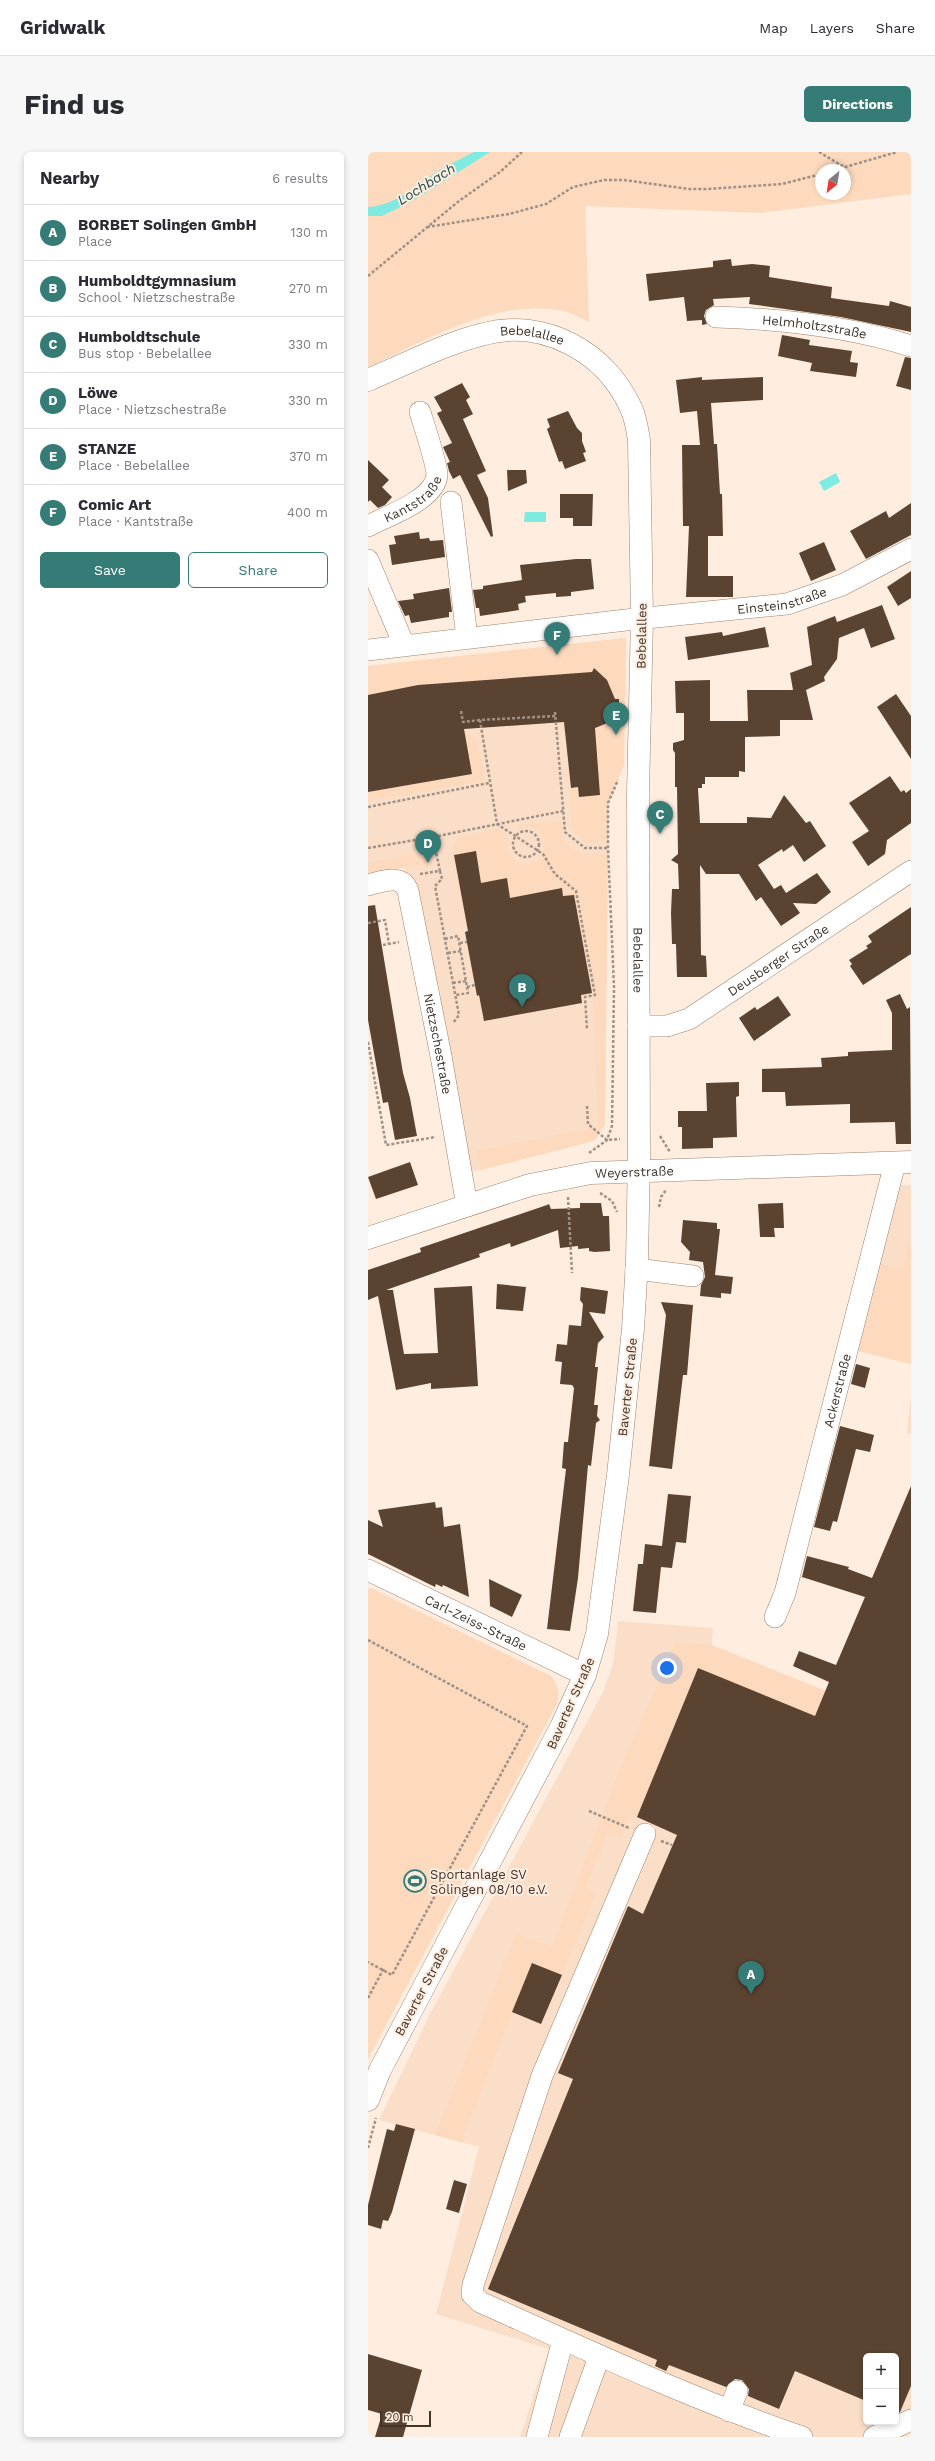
<!DOCTYPE html>
<meta charset="utf-8">
<style>
:root{--surface:#fff;--page:#f7f7f7;--text:#2b2b33;--muted:#7c7c81;--line:#e1e1e2;--accent:#357c76}
body{margin:0;font-family:"Work Sans",sans-serif;background:var(--page);color:var(--text)}
.controls{position:absolute;right:12px;bottom:12px;display:grid;overflow:hidden;border-radius:6px;box-shadow:0 2px 6px #0003}
.controls button{width:36px;height:36px;display:grid;place-items:center;padding:0;border:0;border-bottom:1px solid var(--line);background:var(--surface);color:var(--text);font:20px sans-serif}
.compass{position:absolute;left:447px;top:12px;width:36px;height:36px;border-radius:50%;background:var(--surface);box-shadow:0 2px 6px #0003;rotate:210deg}
.scale{position:absolute;left:12px;bottom:10px;width:51px;box-sizing:border-box;padding-left:4px;border:2px solid #40352c;border-top:0;font-size:11px;line-height:14px;white-space:nowrap;color:#40352c;-webkit-text-stroke:3px #ffede0;paint-order:stroke}
.you{position:absolute;left:299px;top:1516px;width:14px;height:14px;margin:-10px;border:3px solid #fff;border-radius:50%;background:#1a73e8;box-shadow:0 0 0 6px #1a73e833}
.badge{display:grid;place-items:center;width:26px;height:26px;border-radius:50%;background:var(--accent);color:#fff;font-size:13px;font-weight:700}
.pin{position:absolute;translate:-50% -33px;filter:drop-shadow(0 1px 2px #0008)}
.pin::after{content:'';position:absolute;top:21px;width:14px;height:12px;background:inherit;clip-path:polygon(0 0,100% 0,50% 100%)}
.list{margin:0;padding:0;list-style:none}
h2{display:flex;justify-content:space-between;align-items:center;height:52px;margin:0;padding:0 16px;font-size:17px}
h2 small{font-size:13px;font-weight:400;color:var(--muted)}
.list li{display:grid;grid-template-columns:26px 1fr auto;gap:12px;align-items:center;box-sizing:border-box;height:56px;padding:0 16px;border-top:1px solid var(--line)}
.list b{display:block;font-size:15px;white-space:nowrap}
.list p{margin:0;font-size:13px;white-space:nowrap;color:var(--muted)}
.list em{font-size:13px;font-style:normal;color:var(--muted)}
.actions{display:flex;gap:8px;padding:12px 16px}
.actions a{flex:1;padding:9px 0;border:1px solid var(--accent);border-radius:6px;text-align:center;font-size:14px;color:var(--accent)}
.actions .main{background:var(--accent);color:#fff}
.map{position:relative;flex:none;width:543px;height:2285px;overflow:hidden;border-radius:6px}
header{display:flex;align-items:center;gap:24px;box-sizing:border-box;height:56px;padding:0 20px;background:var(--surface);border-bottom:1px solid var(--line)}
header strong{font-size:19px}
nav{display:flex;gap:22px;margin-inline-start:auto;font-size:14px}
.intro{display:flex;align-items:center;justify-content:space-between;box-sizing:border-box;height:96px;padding:0 24px}
h1{margin:0;font-size:28px}
.button{padding:10px 18px;border-radius:6px;background:var(--accent);color:#fff;font-size:14px;font-weight:700}
main{display:flex;gap:24px;padding:0 24px}
aside{flex:1;background:var(--surface);border-radius:6px;box-shadow:0 2px 6px #0003}
.map>svg:first-child{display:block}
.built{fill:#fadec8;fill-rule:evenodd}
.green{fill:#fddabe;fill-rule:evenodd}
.water{fill:#7eeae0}
.building{fill:#5b4331}
.lines{fill:none;stroke-linecap:round;stroke-linejoin:round}
.minor-casing{stroke:#9e846f;stroke-width:22}
.major-casing{stroke:#9e846f;stroke-width:23}
.path{stroke:#9f9186;stroke-width:2.5;stroke-dasharray:3 2;stroke-linecap:butt}
.minor{stroke:#fff;stroke-width:21}
.major{stroke:#fff;stroke-width:22}
.labels{text-anchor:middle;stroke-width:4;stroke-linejoin:round;paint-order:stroke}
.street-label{font-size:13px;fill:#40352c;stroke:#ffede0}
.poi-label{font-size:13px;fill:#40352c;stroke:#ffede0;text-anchor:start}
.water-label{font-size:14px;font-style:italic;fill:#1b4c47;stroke:#ffede0}
</style>
<header>
<strong>Gridwalk</strong>
<nav><a>Map</a><a>Layers</a><a>Share</a></nav>
</header>
<div class="intro"><h1>Find us</h1><a class="button">Directions</a></div>
<main>
<aside>
<h2>Nearby<small>6 results</small></h2>
<ul class="list">
<li><span class="badge">A</span><div><b>BORBET Solingen GmbH</b><p>Place</p></div><em>130 m</em></li>
<li><span class="badge">B</span><div><b>Humboldtgymnasium</b><p>School · Nietzschestraße</p></div><em>270 m</em></li>
<li><span class="badge">C</span><div><b>Humboldtschule</b><p>Bus stop · Bebelallee</p></div><em>330 m</em></li>
<li><span class="badge">D</span><div><b>Löwe</b><p>Place · Nietzschestraße</p></div><em>330 m</em></li>
<li><span class="badge">E</span><div><b>STANZE</b><p>Place · Bebelallee</p></div><em>370 m</em></li>
<li><span class="badge">F</span><div><b>Comic Art</b><p>Place · Kantstraße</p></div><em>400 m</em></li>
</ul>
<div class="actions"><a class="main">Save</a><a>Share</a></div>
</aside>
<div class="map">
<svg width="543" height="2285" viewBox="0 0 543 2285">
<rect width="100%" height="100%" fill="#ffede0"/>
<g class="built">
<polygon points="258,486 256,613 240,651 237,973 228,987 222,990 103,1020 46,736 35,715 0,722 0,514"/>
<polygon points="527,1033 543,1033 543,1212 486,1198"/>
<polygon points="543,1244 543,1282 539,1281"/>
<path d="M 543,1333 L 543,2285 L 152,2285 L 181,2197 L 68,2162 L 111,1995 L 11,1968 L 61,1864 L 235,1540 L 245,1512 L 250,1469 L 345,1476 L 344,1493 L 458,1539 ZM 498,2204 L 528,2204 L 528,2270 L 498,2270 Z"/>
</g>
<g class="green">
<path d="M 0,0 L 543,0 L 543,42 L 393,61 L 217,54 L 221,170 C 214,167 206,162 199,160 C 130,144 60,188 0,215 ZM 453,18 L 477,18 L 477,42 L 453,42 Z"/>
<polygon points="258,486 256,613 240,651 240,690 218,691 204,677 202,636 210,635 211,645 232,643 227,571 233,574 244,567 251,554 239,528 227,516 221,525 213,521 50,533 0,543 0,514"/>
<polygon points="97,580 108,586 117,629 0,649 0,640 103,622"/>
<path d="M 193,669 L 196,691 L 212,701 L 240,702 L 237,973 L 228,987 L 222,990 L 113,1018 L 108,999 L 230,975 L 225,848 L 206,743 L 195,744 L 194,736 L 142,746 L 139,726 L 93,734 L 85,693 L 92,685 L 130,677 L 139,682 C 141,689 138,695 141,701 C 148,716 167,713 175,702 L 176,687 C 172,676 162,671 150,676 L 150,673 Z"/>
<polygon points="58,701 60,711 0,722 0,710"/>
<polygon points="543,1087 543,1212 486,1198 508,1110 534,1117"/>
<path d="M 3,1436 L 183,1524 C 190,1533 192,1541 189,1552 L 0,1907 L 0,1437 Z"/>
<polygon points="308,1490 344,1493 458,1539 447,1564 330,1516 269,1665 263,1663 253,1686 240,1681 217,1736 228,1741 194,1823 164,1811 93,1990 67,1983 148,1782 184,1795 251,1619"/>
</g>
<g class="water">
<path d="M 106,0 L 122,0 L 43,50 L 14,64 L 0,64 L 0,55 C 30,53 49,32 73,17 C 84,11 95,6 106,0 Z"/>
<polygon points="468,321 472,330 456,339 451,330"/>
<polygon points="157,360 178,360 178,370 156,370"/>
</g>
<g class="building">
<polygon points="363,107 364,114 384,112 402,114 401,125 464,135 463,146 521,154 522,149 543,155 543,180 473,165 381,152 382,145 345,147 346,153 338,158 336,164 339,172 334,173 334,168 319,169 316,145 281,149 278,122 345,115 345,109"/>
<polygon points="414,183 442,188 441,193 484,199 482,210 490,211 488,225 442,219 444,211 410,204"/>
<polygon points="537,205 543,206 543,238 528,234"/>
<polygon points="334,225 334,228 395,225 395,248 343,251 346,292 349,292 352,342 354,342 355,384 340,384 340,424 365,424 365,445 318,445 321,374 315,374 314,293 332,293 329,259 312,261 308,228"/>
<polygon points="94,231 102,245 98,248 105,262 95,267 118,319 109,323 120,346 125,384 123,385 92,323 85,327 81,319 79,311 82,310 75,295 84,291 69,261 74,259 66,245"/>
<polygon points="200,259 209,276 214,281 214,289 218,300 215,301 218,309 197,317 194,309 191,310 179,277 182,275 179,267"/>
<polygon points="0,308 21,328 14,335 24,345 17,353 10,356 2,348 0,350"/>
<polygon points="139,318 158,318 159,331 140,339"/>
<polygon points="192,342 225,342 224,374 205,374 205,366 192,366"/>
<polygon points="543,351 543,383 498,407 482,379 518,359 521,366"/>
<polygon points="51,380 52,387 61,386 62,389 75,388 77,405 24,413 21,393 28,392 26,384"/>
<polygon points="456,390 468,418 443,429 431,401"/>
<polygon points="208,407 223,407 226,437 203,440 203,444 188,445 188,441 157,444 158,450 150,452 151,458 112,464 111,456 108,456 105,438 115,437 115,434 154,428 152,413"/>
<polygon points="543,419 543,446 530,454 519,435"/>
<polygon points="81,436 84,460 81,460 81,465 43,471 41,463 37,464 30,449 46,447 45,442"/>
<polygon points="514,453 527,487 503,496 496,476 471,486 469,507 456,525 457,529 438,538 445,568 412,568 412,584 377,585 377,620 371,619 371,625 337,625 337,632 334,632 334,636 330,636 332,671 379,671 379,665 403,666 416,643 438,671 442,669 458,694 436,710 425,693 415,700 414,697 390,713 406,737 413,733 418,741 449,721 463,740 448,752 425,751 432,761 413,774 393,745 388,749 371,722 338,722 332,713 333,803 338,804 339,825 309,825 308,792 304,792 303,761 304,737 311,737 310,712 303,708 310,702 309,635 307,635 307,601 305,598 305,591 316,588 316,561 308,561 307,529 342,528 342,569 380,569 379,538 425,538 422,521 444,513 439,475 467,464 469,470"/>
<polygon points="397,475 401,495 320,508 317,485 354,480 355,484"/>
<polygon points="226,516 239,528 247,547 251,547 251,555 246,565 237,572 227,576 232,643 211,645 210,635 203,636 196,570 96,577 104,622 0,640 0,543 50,533 224,520"/>
<polygon points="528,542 543,564 543,607 509,555"/>
<polygon points="522,624 533,640 536,638 538,641 543,637 543,671 519,688 517,702 500,714 484,690 501,679 481,651"/>
<polygon points="108,699 113,731 139,726 142,746 194,736 195,744 206,743 224,841 213,843 214,851 116,869 111,843 109,844 97,780 100,779 86,703"/>
<polygon points="7,753 35,921 42,946 49,984 27,988 20,950 15,951 0,868 0,754"/>
<polygon points="543,755 543,802 495,833 482,814 484,812 481,808 500,796 498,794 504,790 500,784"/>
<polygon points="532,842 539,857 542,855 543,992 528,992 527,970 482,971 482,952 418,954 417,940 394,940 394,917 454,915 453,906 480,904 480,900 524,898 524,861 518,848"/>
<polygon points="410,844 423,863 386,889 371,866 387,855 389,858"/>
<polygon points="371,930 371,944 368,945 369,985 345,986 345,996 314,997 314,975 310,975 310,959 339,959 338,931"/>
<polygon points="42,1010 50,1033 8,1047 0,1025"/>
<polygon points="212,1051 233,1051 235,1064 241,1064 242,1099 226,1100 221,1099 221,1096 210,1097 210,1094 192,1096 190,1078 143,1095 142,1091 111,1102 112,1105 18,1138 25,1138 36,1202 70,1201 66,1136 104,1134 110,1234 63,1237 63,1231 28,1238 10,1144 0,1148 0,1118 53,1100 52,1096 179,1053 181,1052 183,1057 212,1056"/>
<polygon points="415,1051 416,1076 406,1076 407,1085 392,1085 390,1052"/>
<polygon points="315,1068 349,1071 349,1077 352,1077 347,1123 365,1125 363,1142 353,1141 353,1146 332,1144 333,1133 337,1125 335,1110 321,1108 322,1100 313,1090"/>
<polygon points="129,1132 158,1135 155,1159 128,1157"/>
<polygon points="213,1135 240,1139 237,1162 221,1160 236,1185 230,1191 227,1215 230,1215 226,1253 230,1253 229,1264 232,1268 228,1271 223,1314 220,1313 210,1426 202,1479 179,1477 198,1317 194,1316 196,1290 200,1290 206,1236 204,1233 192,1232 194,1210 187,1209 189,1192 199,1193 201,1173 213,1174 215,1152 212,1148"/>
<polygon points="293,1150 325,1153 319,1223 315,1223 304,1317 281,1314 298,1163"/>
<polygon points="488,1212 502,1216 497,1236 483,1232"/>
<polygon points="472,1274 506,1283 502,1300 488,1297 469,1370 465,1369 462,1379 446,1375"/>
<polygon points="543,1334 543,2234 532,2260 528,2262 528,2204 498,2204 498,2249 427,2219 411,2257 380,2244 381,2237 374,2228 367,2227 358,2235 301,2213 298,2219 287,2214 289,2208 120,2137 205,1927 190,1921 260,1754 275,1762 309,1683 269,1665 330,1516 447,1564 461,1530 425,1514 431,1499 468,1513 497,1445 434,1425 439,1404 481,1415 480,1417 504,1426"/>
<polygon points="300,1342 323,1344 318,1391 308,1390 304,1416 293,1415 288,1461 265,1459 270,1412 275,1412 277,1392 294,1394"/>
<polygon points="67,1350 68,1356 74,1355 76,1375 92,1372 101,1445 75,1433 74,1435 68,1432 67,1435 0,1402 0,1368 15,1375 10,1358"/>
<polygon points="121,1427 154,1443 144,1465 122,1454"/>
<polygon points="164,1811 194,1823 173,1872 144,1860"/>
<polygon points="28,1972 47,1977 24,2060 20,2069 15,2068 13,2077 0,2073 0,2053 19,1977 26,1979"/>
<polygon points="86,2028 99,2032 91,2061 78,2057"/>
<polygon points="0,2202 54,2218 35,2285 7,2285 14,2262 0,2258"/>
</g>
<g class="lines">
<g class="minor-casing">
<g id="minor">
<path id="s1" d="M 348,165 C 414,167 480,174 543,194"/>
<polyline points="83,350 99,486"/>
<path id="s2" d="M 0,374 C 19,364 67,348 69,323 C 69,312 56,273 52,260"/>
<polyline points="0,408 36,493"/>
<path id="s3" d="M 0,498 L 258,468 L 419,452 L 474,433 L 543,397"/>
<path id="s4" d="M 0,733 C 13,730 34,721 40,739 L 73,904 L 99,1054"/>
<path id="s5" d="M 270,874 L 299,874 L 321,867 L 543,719"/>
<polyline points="268,1117 325,1124"/>
<path id="s6" d="M 0,1418 L 217,1523"/>
<path id="s7" d="M 407,1465 L 417,1441 L 527,1011"/>
<path d="M 277,1682 L 174,1924 L 105,2133 L 104,2142 L 112,2150 C 219,2198 324,2247 434,2285"/>
<polyline points="361,2259 369,2239"/>
<polyline points="169,2285 195,2188"/>
<polyline points="202,2285 231,2205"/>
<polyline points="506,2285 543,2268"/>
</g>
</g>
<g class="major-casing">
<g id="major">
<path id="s8" d="M 0,228 C 36,213 78,191 116,182 C 176,166 238,200 263,256 C 268,266 269,277 271,288 L 274,466 L 270,642 L 271,1005 L 269,1108 L 265,1177 L 250,1323 L 229,1482 L 217,1523 L 193,1575 L 41,1863 L 12,1918 L 0,1948"/>
<path id="s9" d="M 0,1086 L 162,1033 L 223,1021 L 543,1010"/>
</g>
</g>
<g class="path">
<polyline points="451,0 476,15"/>
<polyline points="467,18 529,0"/>
<polyline points="59,75 141,62 178,52 205,35 236,28 256,28 321,37 339,37 414,32 453,22"/>
<polyline points="0,124 91,49 132,20 154,0"/>
<polyline points="93,559 95,570 112,568"/>
<polyline points="187,560 197,680 217,696 240,696"/>
<polyline points="187,564 112,568 129,672 175,702 187,722 208,739 227,843 217,845 219,878"/>
<polyline points="0,655 121,631"/>
<circle cx="158" cy="692" r="13"/>
<polyline points="0,696 65,685"/>
<polyline points="72,719 74,727 67,734 91,863 85,871"/>
<polyline points="52,722 72,719 65,685 195,659"/>
<polyline points="0,771 17,768 21,792"/>
<polyline points="77,787 90,784 100,841 88,843"/>
<polyline points="92,791 99,790"/>
<polyline points="15,793 31,790"/>
<polyline points="80,801 93,799"/>
<polyline points="85,831 98,829"/>
<polyline points="99,835 107,833"/>
<polyline points="0,890 18,993 68,985"/>
<polyline points="219,954 220,972 239,988 252,987"/>
<polyline points="292,984 302,1000"/>
<polyline points="221,1001 239,988 244,974 246,835 240,696 240,651 250,628"/>
<polyline points="232,1041 244,1049 249,1060"/>
<polyline points="200,1045 204,1121"/>
<polyline points="291,1055 293,1045 298,1038"/>
<polyline points="0,1488 159,1574 24,1823 0,1810"/>
<polyline points="221,1659 261,1676"/>
<polyline points="293,1689 304,1693"/>
<polyline points="0,1846 16,1816"/>
<polyline points="0,1996 8,1966"/>
</g>
<use href="#minor" class="minor"/>
<use href="#major" class="major"/>
</g>
<defs>
<g id="stadium-ring" transform="scale(1.15)"><circle r="9.5" fill="#ffede0" stroke="#357c76" stroke-width="1.5"/><path d="M0-5a6.5 5 0 1 0 0 10a6.5 5 0 1 0 0-10ZM-3.5-1.8h7v3.6h-7Z" fill="#357c76"/></g>
</defs>
<g fill-rule="evenodd">
<use href="#stadium-ring" x="47" y="1729"/>
</g>
<g class="labels">
<g class="street-label">
<text dy="5" stroke="none"><textPath href="#s1" startOffset="99">Helmholtzstraße</textPath></text>
<text dy="5" stroke="none"><textPath href="#s8" startOffset="174">Bebelallee</textPath></text>
<text dy="5" stroke="none"><textPath href="#s2" startOffset="53">Kantstraße</textPath></text>
<text dy="5" stroke="none"><textPath href="#s3" startOffset="417">Einsteinstraße</textPath></text>
<text transform="translate(273 484) rotate(-89)" y="5">Bebelallee</text>
<text dy="5" stroke="none"><textPath href="#s8" startOffset="857">Bebelallee</textPath></text>
<text dy="5" stroke="none"><textPath href="#s5" startOffset="159">Deusberger Straße</textPath></text>
<text dy="5" stroke="none"><textPath href="#s4" startOffset="201">Nietzschestraße</textPath></text>
<text dy="5" stroke="none"><textPath href="#s9" startOffset="276">Weyerstraße</textPath></text>
<text transform="translate(259 1235) rotate(-84)" y="5">Baverter Straße</text>
<text dy="5" stroke="none"><textPath href="#s7" startOffset="235">Ackerstraße</textPath></text>
<text dy="5" stroke="none"><textPath href="#s6" startOffset="120">Carl-Zeiss-Straße</textPath></text>
<text transform="translate(202 1551) rotate(-66)" y="5">Baverter Straße</text>
<text transform="translate(53 1839) rotate(-62)" y="5">Baverter Straße</text>
</g>
<g class="poi-label">
<text x="62" y="1727">Sportanlage SV<tspan x="62" dy="15">Solingen 08/10 e.V.</tspan></text>
</g>
<g class="water-label">
<text transform="translate(58 32) rotate(-32)" y="5">Lochbach</text>
</g>
</g>
</svg>
<div class="controls">
<button>+</button>
<button>−</button>
</div>
<svg class="compass" viewBox="-18 -18 36 36"><path d="M0-13l5 13h-10z" fill="#e53935"/><path d="M0 13l5-13h-10z" fill="#7c7c81"/></svg>
<div class="scale">20 m</div>
<div class="you"></div>
<div class="pin badge" style="left:383px;top:1842px">A</div>
<div class="pin badge" style="left:154px;top:855px">B</div>
<div class="pin badge" style="left:292px;top:682px">C</div>
<div class="pin badge" style="left:60px;top:711px">D</div>
<div class="pin badge" style="left:248px;top:583px">E</div>
<div class="pin badge" style="left:189px;top:503px">F</div>
</div>
</main>
